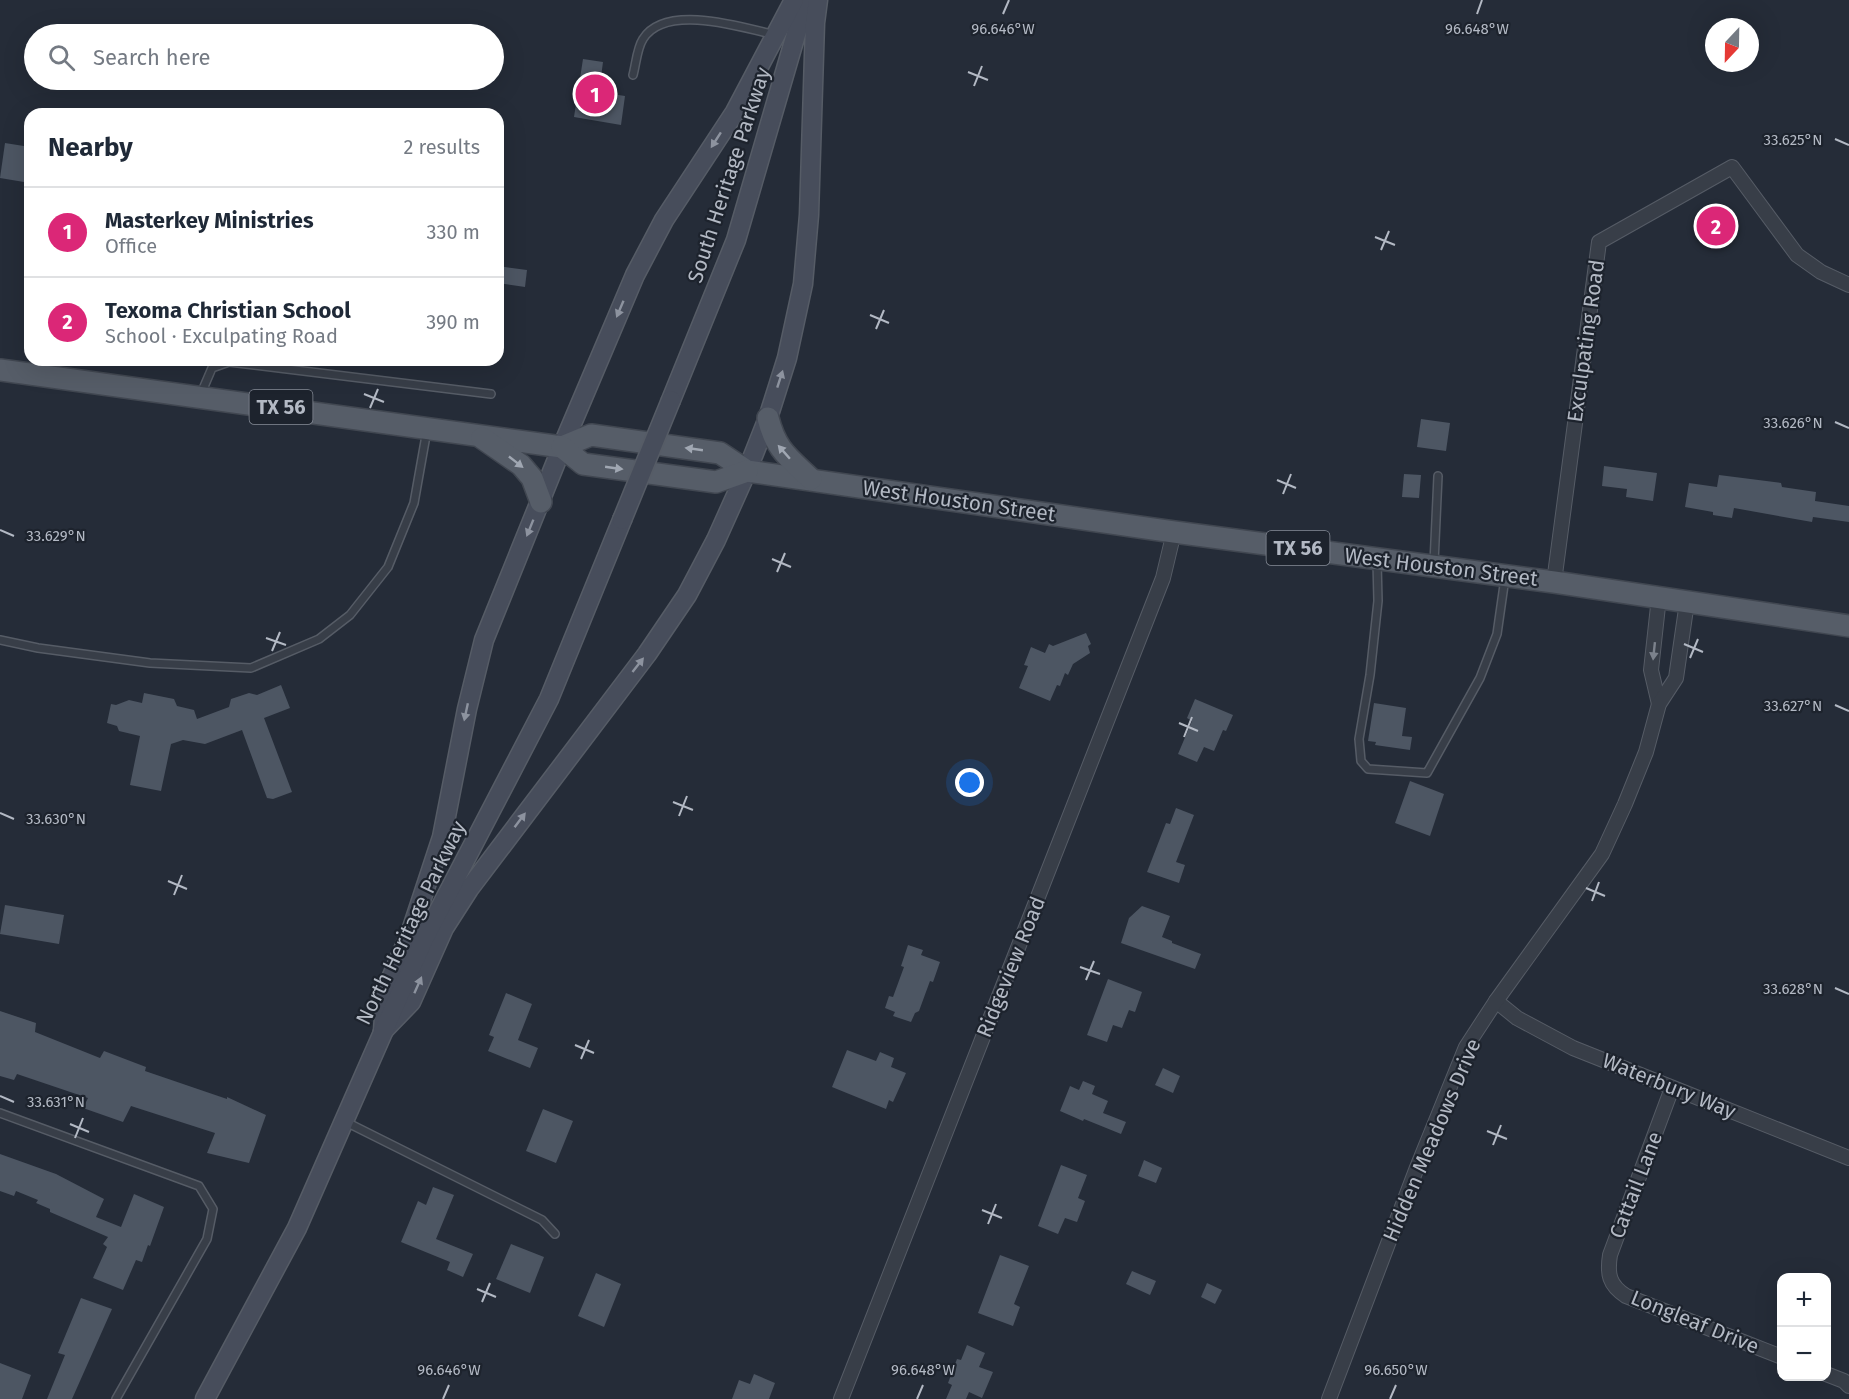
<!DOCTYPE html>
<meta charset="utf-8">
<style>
:root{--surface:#fff;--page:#f2f2f3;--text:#1f2937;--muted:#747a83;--line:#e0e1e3;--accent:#db2777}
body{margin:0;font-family:"Fira Sans",sans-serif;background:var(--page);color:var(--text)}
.controls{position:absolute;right:18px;bottom:18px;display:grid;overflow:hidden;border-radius:12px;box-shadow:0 6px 24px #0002}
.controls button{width:54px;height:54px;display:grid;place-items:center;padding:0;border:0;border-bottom:2px solid var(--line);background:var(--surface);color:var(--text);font:30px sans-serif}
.compass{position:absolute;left:1705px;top:18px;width:54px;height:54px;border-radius:50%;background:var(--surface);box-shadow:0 6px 24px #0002;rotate:202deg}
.you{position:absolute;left:970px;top:783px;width:21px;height:21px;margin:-15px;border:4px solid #fff;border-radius:50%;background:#1a73e8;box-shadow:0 0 0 9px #1a73e833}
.badge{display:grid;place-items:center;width:39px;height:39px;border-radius:50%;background:var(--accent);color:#fff;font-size:20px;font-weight:700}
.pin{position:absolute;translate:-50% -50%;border:3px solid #fff;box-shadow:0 2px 6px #0006}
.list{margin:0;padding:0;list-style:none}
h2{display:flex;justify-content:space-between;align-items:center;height:78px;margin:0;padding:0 24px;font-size:26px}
h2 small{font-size:20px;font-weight:400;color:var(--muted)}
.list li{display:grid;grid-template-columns:39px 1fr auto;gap:18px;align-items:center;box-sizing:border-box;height:90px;padding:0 24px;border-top:2px solid var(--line)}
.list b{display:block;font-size:22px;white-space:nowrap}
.list p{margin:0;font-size:20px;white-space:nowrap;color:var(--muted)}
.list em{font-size:20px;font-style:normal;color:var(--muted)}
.icon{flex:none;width:33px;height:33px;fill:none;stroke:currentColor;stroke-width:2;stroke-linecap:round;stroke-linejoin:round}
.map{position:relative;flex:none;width:1849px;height:1399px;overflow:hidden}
.search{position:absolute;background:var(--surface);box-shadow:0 6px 24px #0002;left:24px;top:24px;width:480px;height:66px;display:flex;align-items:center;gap:15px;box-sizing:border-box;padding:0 21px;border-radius:33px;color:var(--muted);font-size:22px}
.panel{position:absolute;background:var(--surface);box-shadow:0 6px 24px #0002;left:24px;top:108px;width:480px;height:258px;border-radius:18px}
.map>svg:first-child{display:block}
.building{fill:#4d5663}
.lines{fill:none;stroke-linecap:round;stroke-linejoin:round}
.lane-casing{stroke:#565c66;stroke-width:10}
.street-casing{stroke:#565c66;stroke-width:16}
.secondary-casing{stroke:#565c66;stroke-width:21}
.primary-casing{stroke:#414751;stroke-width:24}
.lane{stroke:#383e48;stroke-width:7}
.street{stroke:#383e48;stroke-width:14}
.secondary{stroke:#474d5b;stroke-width:18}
.primary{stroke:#565d68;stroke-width:21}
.secondary-bridge-casing{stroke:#565c66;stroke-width:21;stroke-linecap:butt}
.secondary-bridge{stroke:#474d5b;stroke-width:18}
.oneway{fill:#8d939f}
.oneway2{fill:#a0a7b2}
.oneway3{fill:#7c828c}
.ticks{fill:none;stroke:#b3b9c4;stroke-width:2}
.labels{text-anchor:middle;stroke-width:4.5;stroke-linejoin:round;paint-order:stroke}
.shield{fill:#1d232d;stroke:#868c97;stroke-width:1.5}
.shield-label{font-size:20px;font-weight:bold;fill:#b3b9c4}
.street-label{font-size:21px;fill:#b3b9c4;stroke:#1d232d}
.ticks-label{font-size:15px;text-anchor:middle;fill:#b3b9c4;stroke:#1d232d;stroke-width:4.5;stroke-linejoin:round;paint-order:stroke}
</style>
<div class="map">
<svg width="1849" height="1399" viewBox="0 0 1849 1399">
<rect width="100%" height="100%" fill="#252c38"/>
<g class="building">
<polygon points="583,59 603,62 599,92 625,96 621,125 574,117"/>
<polygon points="5,143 30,147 30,183 0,178"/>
<polygon points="498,266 527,270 525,287 498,283"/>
<polygon points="1421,419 1450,423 1446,451 1417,447"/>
<polygon points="1604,466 1657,473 1653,501 1626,497 1627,489 1602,486"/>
<polygon points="1404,474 1421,475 1419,498 1402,497"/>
<polygon points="1719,475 1781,483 1782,487 1816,492 1815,501 1849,506 1849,522 1813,517 1812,522 1734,508 1732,518 1713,515 1713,512 1685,507 1689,483 1717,487"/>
<polygon points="1086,633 1091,644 1088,646 1090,653 1073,664 1068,675 1065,673 1060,686 1057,685 1050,701 1019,688 1028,666 1024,665 1031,647 1045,653 1049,644 1053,646"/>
<polygon points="281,685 290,708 264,718 292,792 273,799 267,798 242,730 205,744 183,740 171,744 161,791 130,785 140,736 119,731 117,726 107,723 111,704 116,705 129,700 142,703 144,693 174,699 177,706 194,710 197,719 229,707 231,699 249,693 257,695"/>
<polygon points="1195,699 1233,715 1226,731 1223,730 1214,751 1204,747 1197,762 1178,754 1192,721 1187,718"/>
<polygon points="1374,703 1406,708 1402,736 1412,737 1410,750 1375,745 1376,742 1368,741"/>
<polygon points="1410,781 1444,794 1430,836 1395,823"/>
<polygon points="1176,808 1194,815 1176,862 1185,865 1179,883 1147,872 1166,823 1170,824"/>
<polygon points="5,905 64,915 59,944 0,934"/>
<polygon points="1142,906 1170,916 1162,937 1172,941 1172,943 1201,954 1195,969 1121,943 1129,918"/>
<polygon points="908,945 923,950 921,955 940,962 933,982 930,981 919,1011 915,1013 911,1022 893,1016 895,1012 885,1008 889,996 893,997 904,967 901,966"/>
<polygon points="1108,979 1142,992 1135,1012 1129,1010 1122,1028 1113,1025 1107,1042 1087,1035"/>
<polygon points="506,993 532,1004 518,1040 538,1048 530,1068 488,1051 494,1037 489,1035"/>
<polygon points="0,1011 36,1023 35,1032 100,1058 104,1051 146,1067 145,1071 227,1099 227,1097 266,1115 249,1163 207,1153 215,1133 131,1106 123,1122 83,1108 88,1098 17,1074 14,1080 0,1076"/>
<polygon points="847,1050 876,1061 880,1052 894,1058 891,1067 906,1073 893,1102 889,1100 886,1109 832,1087"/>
<polygon points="1163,1068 1180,1076 1173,1093 1155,1085"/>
<polygon points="1083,1081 1095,1086 1092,1094 1108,1101 1103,1113 1126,1122 1121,1134 1084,1119 1083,1121 1060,1111 1070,1086 1079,1090"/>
<polygon points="543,1109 573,1121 556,1163 526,1151"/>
<polygon points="0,1154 56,1174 104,1199 96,1217 121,1227 134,1194 164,1207 150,1246 148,1245 142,1262 136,1260 123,1290 93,1278 107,1247 103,1244 108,1237 50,1212 50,1209 36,1203 38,1200 16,1191 14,1196 0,1191"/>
<polygon points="1144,1160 1162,1168 1156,1183 1138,1176"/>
<polygon points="1061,1165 1087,1175 1078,1198 1085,1201 1077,1222 1065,1218 1058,1234 1038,1226"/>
<polygon points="433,1187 454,1195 436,1239 473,1254 463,1277 447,1270 450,1262 401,1242 418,1201 426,1205"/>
<polygon points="511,1244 544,1257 530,1293 496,1279"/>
<polygon points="1000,1255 1029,1266 1014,1304 1020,1307 1013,1326 978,1313"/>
<polygon points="1132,1271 1156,1281 1150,1295 1126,1284"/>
<polygon points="596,1273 621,1284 604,1327 578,1316"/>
<polygon points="1207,1283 1222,1290 1215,1304 1201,1297"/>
<polygon points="81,1298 112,1309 72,1399 47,1399 65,1355 58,1353"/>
<polygon points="967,1345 985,1353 979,1367 993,1372 982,1398 969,1392 966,1399 946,1399 952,1385 948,1383 957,1359 961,1360"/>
<polygon points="0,1363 31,1375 22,1399 0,1399"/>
<polygon points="754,1374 775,1383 769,1399 732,1399 739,1380 750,1384"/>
</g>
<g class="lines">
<g class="lane-casing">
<g id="lane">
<path d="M 633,75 C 636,64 637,48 643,39 C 665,3 742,27 775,35"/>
<polyline points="200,396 212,368 229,362 491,394"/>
<polyline points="1377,561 1378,601 1370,675 1359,739 1361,761 1368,769 1427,773 1480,678 1497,634 1505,578"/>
<polyline points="1434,563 1438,476"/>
<polyline points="0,640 38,648 150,663 251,668 319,639 350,615 388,567 414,503 427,430"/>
<polyline points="0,1113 199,1186 213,1209 207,1239 116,1399"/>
<polyline points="344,1121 542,1220 555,1234"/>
</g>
</g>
<g class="street-casing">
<g id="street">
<polyline points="1554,582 1599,242 1732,167 1797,255 1821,272 1849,285"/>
<polyline points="1659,704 1651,670 1659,597"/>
<polyline points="1496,1001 1517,1018 1573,1048 1849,1158"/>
<path d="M 1672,1088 L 1610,1255 C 1607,1274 1609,1285 1626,1296 L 1782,1357"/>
<polyline points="1826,1374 1844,1381 1849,1386"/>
<polyline points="841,1399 1163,578 1174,532"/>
<polyline points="1329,1399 1416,1170 1466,1047 1496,1001 1602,854 1625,804 1646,752 1659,704 1676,678 1687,602"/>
</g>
</g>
<g class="secondary-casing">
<g id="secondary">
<polyline points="671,400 736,240 806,0"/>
<polyline points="383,1031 411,1002 444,928 469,889 647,654 687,595 716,540 747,471 768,418 787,358 803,284 809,215 815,23 818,0"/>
<polyline points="383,1031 386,990 410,934 442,837 467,709 484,640 562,447 635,275 664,220 735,112 794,0"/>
<polyline points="205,1399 297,1228 424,939 549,699 622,520"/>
</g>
</g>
<g class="primary-casing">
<g id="primary">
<polyline points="0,370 562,447 591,435 720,453 747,471 1174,532 1554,582 1849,626"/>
<path d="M 768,418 C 776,450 788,457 811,479"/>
<polyline points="482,438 521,465 532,478 541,502"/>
<polyline points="562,447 583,464 716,482 747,471"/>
</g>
</g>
<use href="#lane" class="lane"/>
<use href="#street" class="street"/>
<use href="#secondary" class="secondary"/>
<use href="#primary" class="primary"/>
<g class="secondary-bridge-casing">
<polyline id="secondary-bridge" points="622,520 671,400"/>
</g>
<use href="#secondary-bridge" class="secondary-bridge"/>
</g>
<defs><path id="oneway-solid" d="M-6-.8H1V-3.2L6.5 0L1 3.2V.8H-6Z" transform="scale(1.5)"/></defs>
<g class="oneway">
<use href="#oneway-solid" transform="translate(716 140) rotate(123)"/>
<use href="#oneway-solid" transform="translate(620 309) rotate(113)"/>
<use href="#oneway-solid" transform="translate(780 379) rotate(-72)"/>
<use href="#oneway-solid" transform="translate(530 528) rotate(112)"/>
<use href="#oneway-solid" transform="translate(638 665) rotate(-52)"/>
<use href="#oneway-solid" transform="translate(466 712) rotate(102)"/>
<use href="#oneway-solid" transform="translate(520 820) rotate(-53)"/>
<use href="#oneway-solid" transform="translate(418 985) rotate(-66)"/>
</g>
<g class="oneway2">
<use href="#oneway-solid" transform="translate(694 449) rotate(-172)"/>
<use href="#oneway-solid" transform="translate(784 452) rotate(-131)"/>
<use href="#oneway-solid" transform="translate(516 462) rotate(38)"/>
<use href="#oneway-solid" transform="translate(614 468) rotate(8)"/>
</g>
<use class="oneway3" href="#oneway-solid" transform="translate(1654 651) rotate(96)"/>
<path class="ticks" d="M 1003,14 L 1009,0M 1477,14 L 1482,0M 968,72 L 988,80M 974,86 L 982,66M 1835,139 L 1849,145M 1375,237 L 1395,245M 1381,250 L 1389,231M 870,315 L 889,323M 876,329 L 884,310M 364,394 L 384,402M 370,408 L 378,389M 1835,422 L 1849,428M 1277,480 L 1296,488M 1283,494 L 1291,474M 0,530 L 14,536M 772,559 L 791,567M 777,572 L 785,553M 266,638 L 286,645M 1684,644 L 1703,652M 272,651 L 280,632M 1690,658 L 1698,639M 1835,705 L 1849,711M 1179,723 L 1198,731M 1184,737 L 1192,717M 673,802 L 693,810M 0,813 L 14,819M 679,816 L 687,796M 168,881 L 187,889M 1586,888 L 1605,896M 174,895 L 182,875M 1592,901 L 1599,882M 1080,967 L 1100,974M 1086,980 L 1094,961M 1835,988 L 1849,994M 575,1045 L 594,1053M 581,1059 L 589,1040M 0,1096 L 14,1102M 70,1124 L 89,1132M 1487,1131 L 1507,1139M 75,1138 L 83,1118M 1493,1145 L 1501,1125M 982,1210 L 1002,1218M 988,1224 L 996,1204M 477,1289 L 496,1297M 482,1302 L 490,1283M 443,1399 L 449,1385M 917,1399 L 923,1385M 1390,1399 L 1396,1385"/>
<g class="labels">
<g class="shield">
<rect x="249.5" y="390" width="63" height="34" rx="4.5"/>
<rect x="1266.5" y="531" width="63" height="34" rx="4.5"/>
</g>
<g class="shield-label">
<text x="281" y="414">TX 56</text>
<text x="1298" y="555">TX 56</text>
</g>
<g class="street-label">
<text transform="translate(729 175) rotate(-72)" y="7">South Heritage Parkway</text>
<text transform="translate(1586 341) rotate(-82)" y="7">Exculpating Road</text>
<text transform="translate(959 501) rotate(8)" y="7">West Houston Street</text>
<text transform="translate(1441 567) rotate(7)" y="7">West Houston Street</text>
<text transform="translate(411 923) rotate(-64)" y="7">North Heritage Parkway</text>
<text transform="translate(1011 967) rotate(-68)" y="7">Ridgeview Road</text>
<text transform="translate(1669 1086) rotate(22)" y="7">Waterbury Way</text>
<text transform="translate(1432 1140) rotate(-67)" y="7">Hidden Meadows Drive</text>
<text transform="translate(1636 1185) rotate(-69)" y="7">Cattail Lane</text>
<text transform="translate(1695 1322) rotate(22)" y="7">Longleaf Drive</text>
</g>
</g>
<g class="ticks-label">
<text x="1003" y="34">96.646°W</text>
<text x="1477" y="34">96.648°W</text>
<text x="1793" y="145">33.625°N</text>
<text x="1793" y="428">33.626°N</text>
<text x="56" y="541">33.629°N</text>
<text x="1793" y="711">33.627°N</text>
<text x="56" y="824">33.630°N</text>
<text x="1793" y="994">33.628°N</text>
<text x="56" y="1107">33.631°N</text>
<text x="449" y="1375">96.646°W</text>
<text x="923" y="1375">96.648°W</text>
<text x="1396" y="1375">96.650°W</text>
</g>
</svg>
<div class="controls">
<button>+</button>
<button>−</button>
</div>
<svg class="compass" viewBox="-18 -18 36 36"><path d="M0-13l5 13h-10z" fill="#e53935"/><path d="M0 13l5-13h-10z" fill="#747a83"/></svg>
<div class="you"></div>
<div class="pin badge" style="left:595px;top:94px">1</div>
<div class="pin badge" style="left:1716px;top:226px">2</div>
<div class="search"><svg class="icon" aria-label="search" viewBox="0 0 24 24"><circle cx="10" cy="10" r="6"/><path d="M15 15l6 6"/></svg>Search here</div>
<section class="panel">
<h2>Nearby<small>2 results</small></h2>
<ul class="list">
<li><span class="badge">1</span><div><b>Masterkey Ministries</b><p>Office</p></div><em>330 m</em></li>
<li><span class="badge">2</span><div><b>Texoma Christian School</b><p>School · Exculpating Road</p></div><em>390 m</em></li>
</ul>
</section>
</div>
